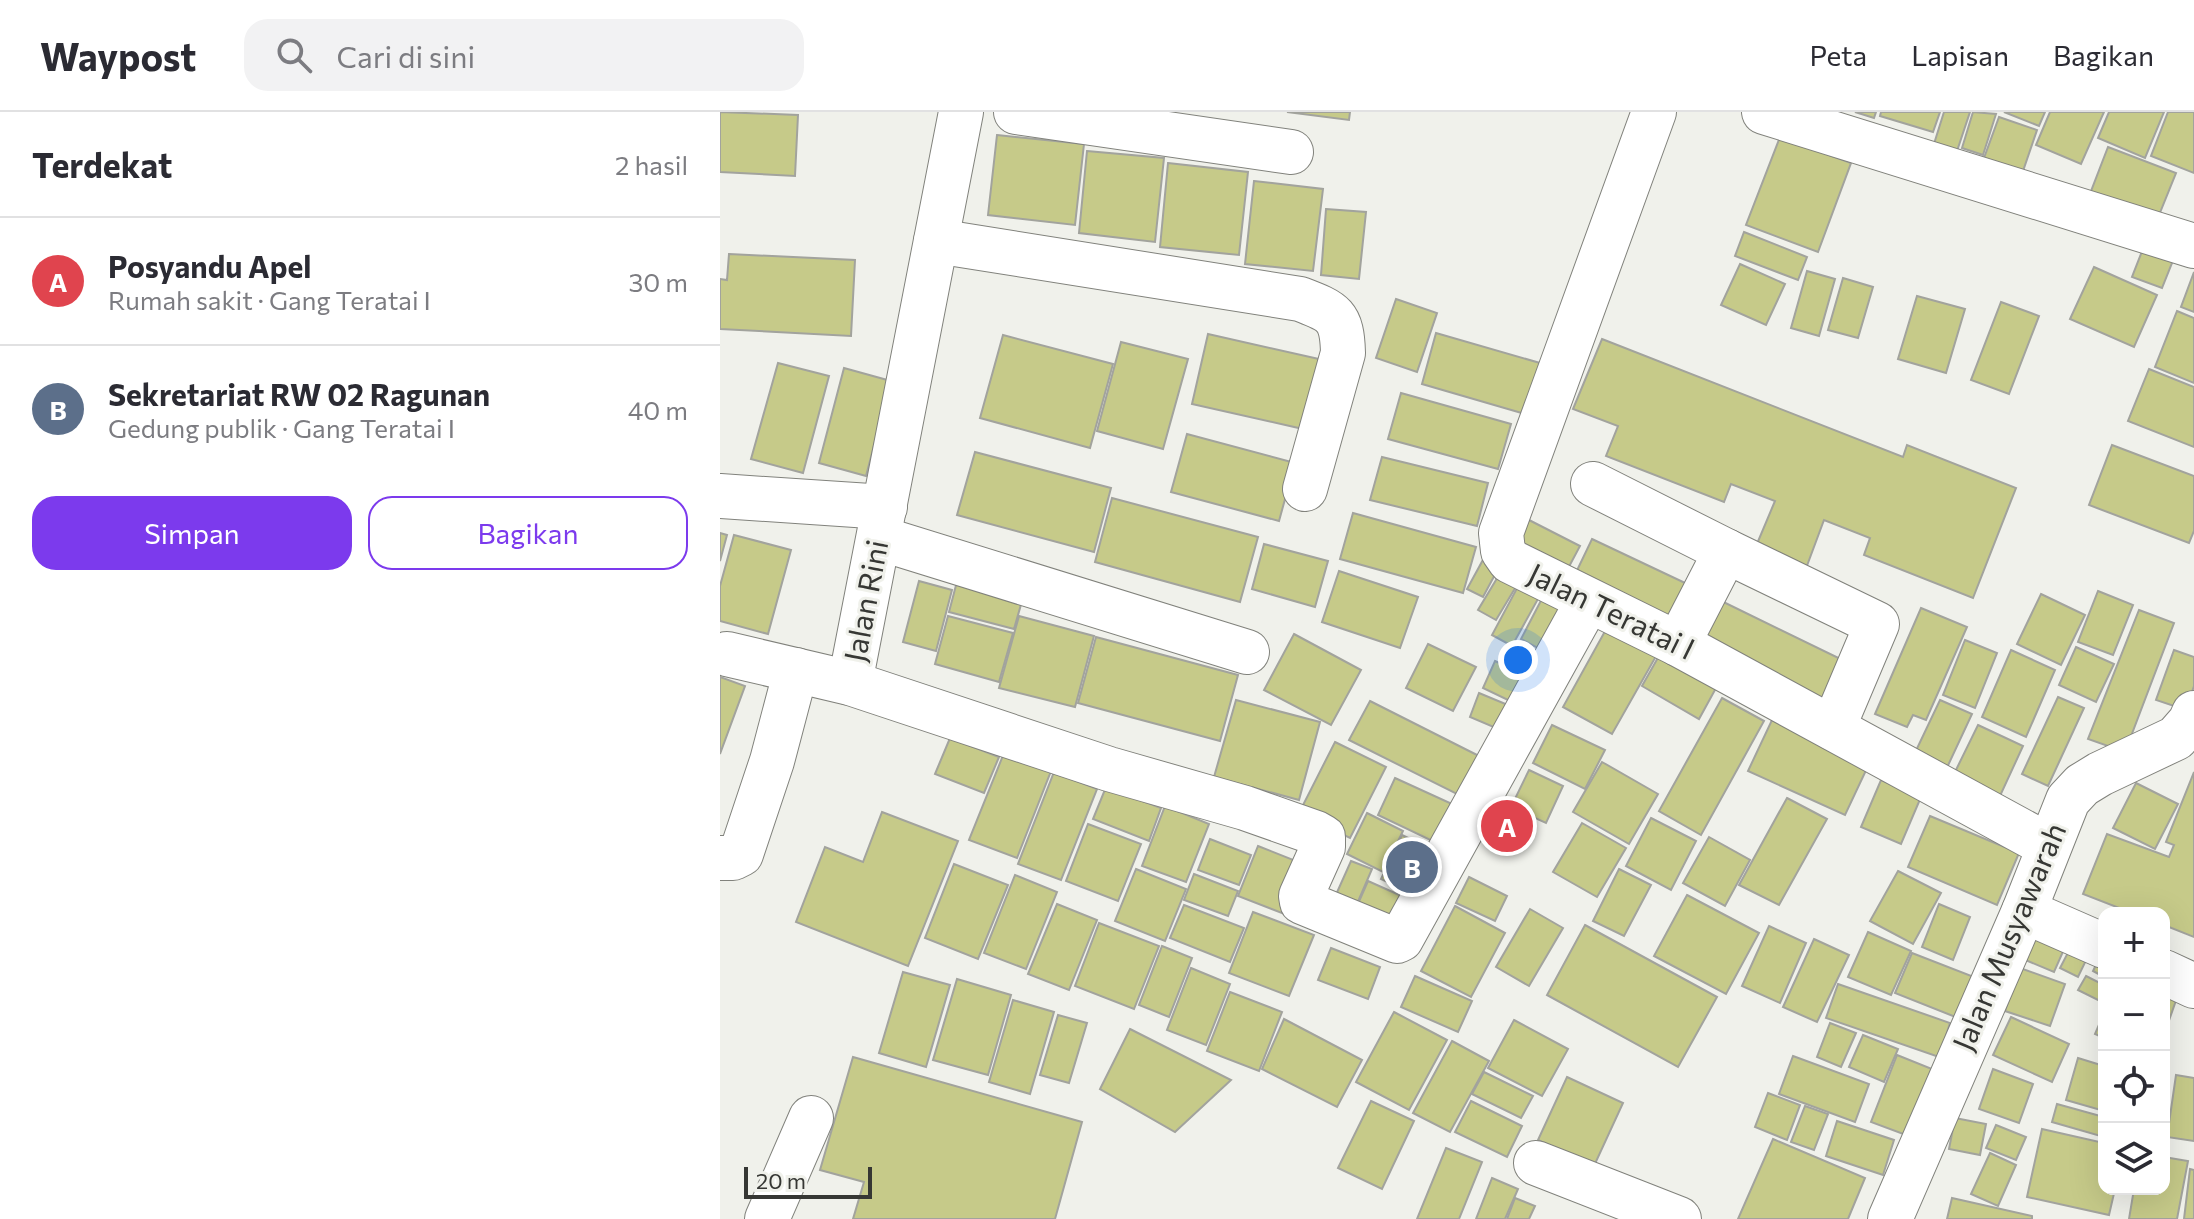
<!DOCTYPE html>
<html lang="id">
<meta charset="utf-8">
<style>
:root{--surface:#fff;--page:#f2f2f3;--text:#2b2b33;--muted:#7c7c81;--line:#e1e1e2;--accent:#7c3aed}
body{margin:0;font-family:Commissioner,sans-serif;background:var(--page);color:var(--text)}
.controls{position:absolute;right:24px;bottom:24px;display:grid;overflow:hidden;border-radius:16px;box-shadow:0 8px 32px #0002}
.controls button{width:72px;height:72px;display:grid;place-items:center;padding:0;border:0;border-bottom:2px solid var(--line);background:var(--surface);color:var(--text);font:40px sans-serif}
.scale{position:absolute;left:24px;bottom:20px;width:128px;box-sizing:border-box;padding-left:8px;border:4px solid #363734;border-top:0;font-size:22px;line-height:28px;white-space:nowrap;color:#363734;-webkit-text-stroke:6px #f0f1eb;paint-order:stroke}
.you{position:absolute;left:798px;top:548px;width:28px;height:28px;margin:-20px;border:6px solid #fff;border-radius:50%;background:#1a73e8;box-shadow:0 0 0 12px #1a73e833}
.badge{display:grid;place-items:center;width:52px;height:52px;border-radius:50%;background:var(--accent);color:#fff;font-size:26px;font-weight:700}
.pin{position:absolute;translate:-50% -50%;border:4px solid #fff;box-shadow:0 2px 8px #0006}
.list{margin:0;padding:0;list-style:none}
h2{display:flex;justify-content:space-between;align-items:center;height:104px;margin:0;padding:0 32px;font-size:34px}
h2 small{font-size:26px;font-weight:400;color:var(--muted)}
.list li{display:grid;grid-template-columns:52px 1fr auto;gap:24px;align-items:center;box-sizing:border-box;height:128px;padding:0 32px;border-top:2px solid var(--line)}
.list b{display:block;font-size:30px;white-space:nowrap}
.list p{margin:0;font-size:26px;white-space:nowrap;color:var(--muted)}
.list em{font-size:26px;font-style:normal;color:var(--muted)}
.actions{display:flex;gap:16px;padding:24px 32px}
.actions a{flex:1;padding:18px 0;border:2px solid var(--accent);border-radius:24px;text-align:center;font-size:28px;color:var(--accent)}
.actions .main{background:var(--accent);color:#fff}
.icon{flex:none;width:44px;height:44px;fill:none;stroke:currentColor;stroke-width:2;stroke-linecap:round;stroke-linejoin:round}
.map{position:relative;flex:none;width:1474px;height:1107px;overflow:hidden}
header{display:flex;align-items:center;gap:48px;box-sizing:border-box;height:112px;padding:0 40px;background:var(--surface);border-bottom:2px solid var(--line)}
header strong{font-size:38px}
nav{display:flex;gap:44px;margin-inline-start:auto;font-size:28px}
.search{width:560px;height:72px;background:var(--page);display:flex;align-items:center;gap:20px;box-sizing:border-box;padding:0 28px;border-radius:24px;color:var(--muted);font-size:30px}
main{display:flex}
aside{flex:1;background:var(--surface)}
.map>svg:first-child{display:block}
.building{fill:#c6ca89;stroke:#a2a39d;stroke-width:2}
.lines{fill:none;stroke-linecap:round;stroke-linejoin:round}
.minor-casing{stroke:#81827c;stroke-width:46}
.minor{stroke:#fff;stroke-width:44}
.labels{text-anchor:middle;stroke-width:6;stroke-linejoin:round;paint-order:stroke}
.street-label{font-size:30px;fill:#363734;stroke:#f0f1eb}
</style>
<header>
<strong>Waypost</strong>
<div class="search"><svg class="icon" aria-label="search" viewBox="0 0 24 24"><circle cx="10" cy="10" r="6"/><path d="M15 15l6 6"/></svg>Cari di sini</div>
<nav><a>Peta</a><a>Lapisan</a><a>Bagikan</a></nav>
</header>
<main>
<aside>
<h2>Terdekat<small>2 hasil</small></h2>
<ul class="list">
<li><span class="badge" style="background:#e0444e">A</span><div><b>Posyandu Apel</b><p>Rumah sakit · Gang Teratai I</p></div><em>30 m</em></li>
<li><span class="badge" style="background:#5c6f8a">B</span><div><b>Sekretariat RW 02 Ragunan</b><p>Gedung publik · Gang Teratai I</p></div><em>40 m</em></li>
</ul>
<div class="actions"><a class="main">Simpan</a><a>Bagikan</a></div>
</aside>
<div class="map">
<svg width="1474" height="1107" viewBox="0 0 1474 1107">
<rect width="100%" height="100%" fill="#f0f1eb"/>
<g class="building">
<polygon points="0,0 78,3 75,64 0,60"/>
<polygon points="567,0 630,0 629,8"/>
<polygon points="1135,0 1156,0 1154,6"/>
<polygon points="1161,0 1220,0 1213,20 1160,4"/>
<polygon points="1224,0 1250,0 1236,42 1213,35"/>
<polygon points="1253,0 1276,2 1263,43 1242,36"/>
<polygon points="1284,0 1325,0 1319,14"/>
<polygon points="1330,0 1384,0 1361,52 1316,33"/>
<polygon points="1389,0 1444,0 1425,46 1378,26"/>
<polygon points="1448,0 1474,0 1474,61 1431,44"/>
<polygon points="1279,5 1317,18 1303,59 1264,46"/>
<polygon points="277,23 364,32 355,113 268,103"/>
<polygon points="1060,25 1131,51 1098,140 1026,113"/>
<polygon points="1388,35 1456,61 1435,113 1368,87"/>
<polygon points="367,39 444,46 435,130 359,121"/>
<polygon points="448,51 528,60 519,143 440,135"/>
<polygon points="534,69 603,77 593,159 525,152"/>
<polygon points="606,97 646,100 639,167 601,163"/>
<polygon points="1024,120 1087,145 1078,168 1015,144"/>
<polygon points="1426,129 1456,141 1442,176 1412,165"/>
<polygon points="9,142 135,148 131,224 0,217 0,167 7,168"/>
<polygon points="1020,152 1065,172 1046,213 1001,193"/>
<polygon points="1374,155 1437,183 1414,235 1350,207"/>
<polygon points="1087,159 1115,167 1099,224 1071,216"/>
<polygon points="1474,160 1474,200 1461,195"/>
<polygon points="1123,166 1153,175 1138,226 1108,218"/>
<polygon points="1197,184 1245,197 1226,261 1178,247"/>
<polygon points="676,187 717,201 697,260 656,246"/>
<polygon points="1281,190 1319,204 1289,282 1251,268"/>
<polygon points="1457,199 1474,206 1474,271 1435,255"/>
<polygon points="716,221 820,251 805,302 702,272"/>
<polygon points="488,222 599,247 583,317 472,292"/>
<polygon points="283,223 393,252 370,336 260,306"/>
<polygon points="882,227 1183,345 1187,333 1296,376 1253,486 1144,443 1150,426 1104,408 1085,459 1034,439 1055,389 1011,372 1004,390 886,344 898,314 853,297"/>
<polygon points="401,230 468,247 443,337 377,319"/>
<polygon points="58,251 109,264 83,361 31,347"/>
<polygon points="124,256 171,269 146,364 99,351"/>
<polygon points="1429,257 1474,275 1474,335 1408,309"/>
<polygon points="681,281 791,312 778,357 668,327"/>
<polygon points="467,322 575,351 559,409 451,380"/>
<polygon points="1392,333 1474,364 1474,419 1469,431 1369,393"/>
<polygon points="255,340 391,376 374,440 237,403"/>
<polygon points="662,345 768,371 757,414 650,388"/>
<polygon points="392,386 538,425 520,490 375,450"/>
<polygon points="633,401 756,435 743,481 620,447"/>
<polygon points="809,408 860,434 843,466 793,439"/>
<polygon points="0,421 7,423 0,449"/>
<polygon points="14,423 71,438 48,522 0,509 0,474"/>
<polygon points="872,427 980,478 958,524 850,473"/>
<polygon points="544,432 608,449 595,495 532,477"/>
<polygon points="764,446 779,455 763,485 747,477"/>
<polygon points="785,453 803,463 776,508 758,498"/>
<polygon points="240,458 306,475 294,517 229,500"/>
<polygon points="619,459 698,485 680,536 602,510"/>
<polygon points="803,465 824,476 792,534 772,523"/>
<polygon points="199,469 232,478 216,539 183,530"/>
<polygon points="827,477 857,493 831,543 801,527"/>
<polygon points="1378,479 1413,493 1393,543 1358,530"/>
<polygon points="985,481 1137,555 1112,606 961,532"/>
<polygon points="1321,482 1365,503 1341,553 1297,532"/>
<polygon points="1201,496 1247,515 1206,608 1193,603 1187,615 1155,602"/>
<polygon points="1419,498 1454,511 1405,640 1368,627"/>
<polygon points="228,504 293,521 279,570 215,552"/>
<polygon points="299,504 374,524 355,595 279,576"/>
<polygon points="889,512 939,539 892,622 843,595"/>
<polygon points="574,522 641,558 611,613 544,578"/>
<polygon points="376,525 518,563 500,629 358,591"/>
<polygon points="1245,528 1277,541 1255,596 1223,583"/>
<polygon points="708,532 756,555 733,599 686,576"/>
<polygon points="944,535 1001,567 979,607 922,574"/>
<polygon points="1356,535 1394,552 1376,590 1339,573"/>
<polygon points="1291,538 1335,558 1306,625 1262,605"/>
<polygon points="1454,538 1474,545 1474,574 1466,598 1436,588"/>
<polygon points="775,549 820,570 807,597 763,576"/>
<polygon points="0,565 25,574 0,642"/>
<polygon points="759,581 800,598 790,622 750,605"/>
<polygon points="1338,585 1364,596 1328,674 1302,662"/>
<polygon points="1002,586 1044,609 981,723 939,699"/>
<polygon points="516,588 600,610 579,688 494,665"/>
<polygon points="1220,588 1252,602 1224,662 1192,647"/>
<polygon points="650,589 767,648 747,687 629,628"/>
<polygon points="1052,608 1149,652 1125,703 1028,659"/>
<polygon points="832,613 885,638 865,677 813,651"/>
<polygon points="1258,613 1303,634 1280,684 1234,662"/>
<polygon points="230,626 279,645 264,681 215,662"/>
<polygon points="615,630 666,655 630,726 579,701"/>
<polygon points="284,641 331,659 297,746 249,728"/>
<polygon points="882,650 938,682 909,732 853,700"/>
<polygon points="809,658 843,674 826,711 791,695"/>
<polygon points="334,660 377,677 341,768 298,752"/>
<polygon points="1474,660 1474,825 1444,813 1444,801 1412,801 1363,782 1387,722 1449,745 1454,733 1446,730"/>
<polygon points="675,666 743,697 725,735 658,703"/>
<polygon points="1161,668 1201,685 1181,732 1141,715"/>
<polygon points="1416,671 1458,692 1435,737 1393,716"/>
<polygon points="386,675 441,696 429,729 373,707"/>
<polygon points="1067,686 1107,707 1059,793 1019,773"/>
<polygon points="445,694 489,712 466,770 422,754"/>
<polygon points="162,700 238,729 188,854 76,810 105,735 143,750"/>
<polygon points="647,701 683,719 663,760 627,742"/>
<polygon points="1210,704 1299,741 1277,793 1188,755"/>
<polygon points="931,706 976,729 951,778 906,754"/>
<polygon points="862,711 906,736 877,785 833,760"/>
<polygon points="368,712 421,732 398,789 346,769"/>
<polygon points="682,723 723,743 702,786 661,767"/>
<polygon points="989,725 1030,748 1005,794 963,771"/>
<polygon points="490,727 531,743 519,773 478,758"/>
<polygon points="538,734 586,753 567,803 518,784"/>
<polygon points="631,749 652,757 631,806 610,796"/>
<polygon points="234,752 288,773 258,847 205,826"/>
<polygon points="416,757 466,777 445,829 395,809"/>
<polygon points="899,757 931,773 904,824 873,809"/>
<polygon points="1178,759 1221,781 1193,832 1150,809"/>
<polygon points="474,762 518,779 508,804 464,788"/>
<polygon points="295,763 337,780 306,857 264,841"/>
<polygon points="749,765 787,784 775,809 736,791"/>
<polygon points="648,769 695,790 679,823 633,803"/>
<polygon points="967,783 1039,821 1006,882 934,844"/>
<polygon points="337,792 377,808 349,878 308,862"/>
<polygon points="1219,792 1250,805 1233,848 1202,835"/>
<polygon points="464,793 524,816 510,850 450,826"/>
<polygon points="735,794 785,821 751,885 701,859"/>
<polygon points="810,797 843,816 809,874 776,855"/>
<polygon points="533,800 594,823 569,884 509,861"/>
<polygon points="1311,810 1349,826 1334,860 1296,844"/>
<polygon points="379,811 439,834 414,897 355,874"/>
<polygon points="865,813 997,885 958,955 827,883"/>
<polygon points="1049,814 1086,831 1060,891 1022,874"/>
<polygon points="1148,820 1191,839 1171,883 1128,865"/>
<polygon points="1094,827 1129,843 1097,910 1063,895"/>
<polygon points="1354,829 1371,838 1358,865 1340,856"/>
<polygon points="442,834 472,846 449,905 419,893"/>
<polygon points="611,836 660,855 648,887 598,868"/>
<polygon points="1192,841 1254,865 1238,906 1175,881"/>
<polygon points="1380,844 1384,847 1384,865 1373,859"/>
<polygon points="471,856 510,872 486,933 447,918"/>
<polygon points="1300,856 1345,872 1330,914 1285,899"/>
<polygon points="183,860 230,873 206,955 159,941"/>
<polygon points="695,864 752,889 738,920 681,895"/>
<polygon points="1366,864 1384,873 1382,890 1358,878"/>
<polygon points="237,867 291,883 268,963 213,948"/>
<polygon points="1118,872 1230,911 1219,945 1106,906"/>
<polygon points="1444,875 1459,880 1446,917 1444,916"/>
<polygon points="510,880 562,900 539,959 487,939"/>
<polygon points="293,888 334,900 310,982 269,970"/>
<polygon points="674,900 727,928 689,998 636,970"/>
<polygon points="1384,901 1384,926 1375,922"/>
<polygon points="338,903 367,911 349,971 320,963"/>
<polygon points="1291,905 1349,932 1332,970 1273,943"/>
<polygon points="564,907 642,948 617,995 542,957"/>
<polygon points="794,908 848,937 822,984 768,956"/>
<polygon points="1110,911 1136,921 1121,955 1097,945"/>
<polygon points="410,917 511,968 455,1020 380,977"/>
<polygon points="1143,923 1178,937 1164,970 1129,955"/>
<polygon points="732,929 769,949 730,1020 693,1001"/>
<polygon points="1177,943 1212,957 1186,1023 1151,1010"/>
<polygon points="1073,944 1149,972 1135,1010 1059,982"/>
<polygon points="133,945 362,1010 335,1107 133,1107 144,1070 100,1058"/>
<polygon points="1358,946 1384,954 1384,999 1346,988"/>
<polygon points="1273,957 1313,972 1299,1011 1259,997"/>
<polygon points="764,960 813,984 801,1006 752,982"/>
<polygon points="1456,963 1474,966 1474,1029 1447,1025"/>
<polygon points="847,965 903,991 874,1054 818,1028"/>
<polygon points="1048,981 1080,993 1067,1028 1035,1015"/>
<polygon points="651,989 694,1009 662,1077 618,1056"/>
<polygon points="751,989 802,1014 787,1045 735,1020"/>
<polygon points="1337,992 1384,1005 1384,1025 1332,1010"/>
<polygon points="1085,994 1108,1002 1094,1038 1071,1030"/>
<polygon points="1235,1006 1266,1012 1260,1043 1229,1037"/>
<polygon points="1117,1009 1174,1028 1163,1063 1106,1044"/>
<polygon points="1276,1013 1306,1025 1296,1048 1266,1036"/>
<polygon points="1322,1017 1384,1031 1384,1077 1395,1077 1389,1103 1307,1085"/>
<polygon points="1053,1027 1145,1066 1128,1107 1018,1107"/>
<polygon points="726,1036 762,1050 739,1107 697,1107"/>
<polygon points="1270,1041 1296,1053 1278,1094 1251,1082"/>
<polygon points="1444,1045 1468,1049 1457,1107 1409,1107 1414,1077 1444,1077"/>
<polygon points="1470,1057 1474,1058 1474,1107 1464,1107"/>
<polygon points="772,1066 798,1077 785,1107 756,1107"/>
<polygon points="795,1086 815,1094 809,1107 787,1107"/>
<polygon points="1232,1086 1312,1104 1312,1107 1227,1107"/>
</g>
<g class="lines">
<g class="minor-casing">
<g id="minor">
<polyline points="296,0 571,40"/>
<polyline points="934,0 781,421 783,439 790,449 958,532 1329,734"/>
<polyline points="1044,0 1474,134"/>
<path d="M 216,129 L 580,187 C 614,200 622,203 623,241 L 585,377"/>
<polyline points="873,372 1006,439 958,532"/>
<polyline points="0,384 165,395"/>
<polyline points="159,426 527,540"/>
<polyline points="1006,439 1157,512 1113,616"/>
<polyline points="7,542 130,571 389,657 525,696 596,721 603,725 603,735 581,784 582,790 677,829 681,827 868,489"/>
<polyline points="130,571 241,0"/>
<polyline points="0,746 13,746 21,742 52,649 76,558"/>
<polyline points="1304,799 1384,834"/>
<polyline points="1444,860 1474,874"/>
<polyline points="816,1051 959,1107"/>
<polyline points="47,1107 91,1006"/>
<polyline points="1170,1107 1304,799 1348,688 1362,673 1380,662 1456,626 1470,610 1474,601"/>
</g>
</g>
<use href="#minor" class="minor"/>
</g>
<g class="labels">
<g class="street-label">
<text transform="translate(147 489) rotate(-79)" y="10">Jalan Rini</text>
<text transform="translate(891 500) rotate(26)" y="10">Jalan Teratai I</text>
<text transform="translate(1290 825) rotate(-67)" y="10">Jalan Musyawarah</text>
</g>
</g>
</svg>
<div class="controls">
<button>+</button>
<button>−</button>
<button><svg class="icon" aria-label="locate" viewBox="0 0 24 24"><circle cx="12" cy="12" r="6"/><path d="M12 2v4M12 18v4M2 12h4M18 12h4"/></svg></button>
<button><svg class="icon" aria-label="layers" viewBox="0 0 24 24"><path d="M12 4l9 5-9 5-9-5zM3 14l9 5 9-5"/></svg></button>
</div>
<div class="scale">20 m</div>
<div class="you"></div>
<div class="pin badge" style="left:787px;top:714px;background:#e0444e">A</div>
<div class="pin badge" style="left:692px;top:755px;background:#5c6f8a">B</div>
</div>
</main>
